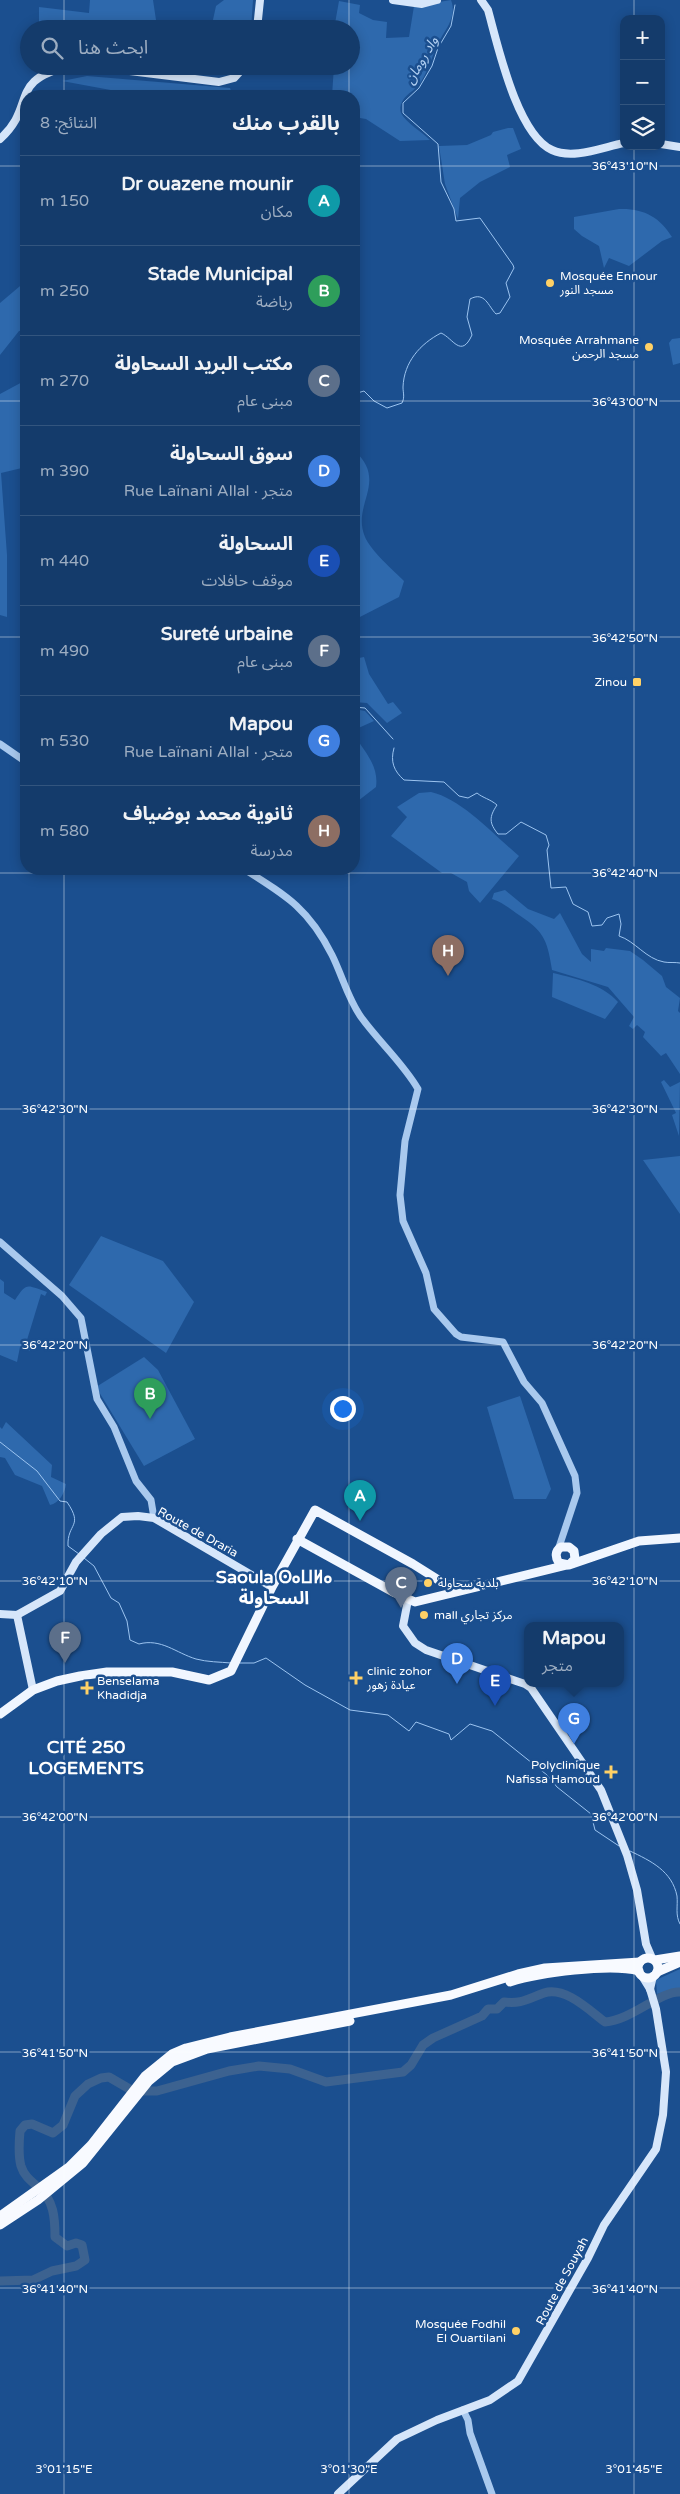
<!DOCTYPE html>
<html lang="ar">
<meta charset="utf-8">
<style>
:root{--surface:#143b6b;--page:#214673;--text:#f1f3f6;--muted:#9dadc1;--line:#33557e;--accent:#ffd166}
body{margin:0;font-family:"Varela Round","Noto Sans Arabic","Noto Sans Tifinagh",sans-serif;background:var(--page);color:var(--text);direction:rtl}
.controls{position:absolute;right:15px;top:15px;display:grid;overflow:hidden;border-radius:10px;box-shadow:0 2px 12px #0003}
.controls button{width:45px;height:45px;display:grid;place-items:center;padding:0;border:0;border-bottom:1px solid var(--line);background:var(--surface);color:var(--text);font:25px sans-serif}
.you{position:absolute;left:342px;top:1408px;width:18px;height:18px;margin:-12px;border:4px solid #fff;border-radius:50%;background:#1a73e8;box-shadow:0 0 0 8px #1a73e833}
.badge{display:grid;place-items:center;width:32px;height:32px;border-radius:50%;background:var(--accent);color:#fff;font-size:16px;font-weight:700}
.pin{position:absolute;translate:-50% -41px;filter:drop-shadow(0 1px 2px #0008)}
.pin::after{content:'';position:absolute;top:26px;width:18px;height:15px;background:inherit;clip-path:polygon(0 0,100% 0,50% 100%)}
.popup{position:absolute;left:524px;top:1622px;width:100px;height:65px;box-sizing:border-box;display:grid;place-content:center;border-radius:10px;background:var(--surface);filter:drop-shadow(0 1px 4px #0005);font-size:16px;white-space:nowrap;color:var(--muted)}
.popup b{font-size:19px;color:var(--text)}
.popup::after{content:'';position:absolute;left:50%;top:100%;margin-left:-10px;border:10px solid transparent;border-top-color:var(--surface)}
.list{margin:0;padding:0;list-style:none}
h2{display:flex;justify-content:space-between;align-items:center;height:65px;margin:0;padding:0 20px;font-size:21px}
h2 small{font-size:16px;font-weight:400;color:var(--muted)}
.list li{display:grid;grid-template-columns:32px 1fr auto;gap:15px;align-items:center;box-sizing:border-box;height:90px;padding:0 20px;border-top:1px solid var(--line)}
.list b{display:block;font-size:19px;white-space:nowrap}
.list p{margin:0;font-size:16px;white-space:nowrap;color:var(--muted)}
.list em{font-size:16px;font-style:normal;color:var(--muted)}
.icon{flex:none;width:28px;height:28px;fill:none;stroke:currentColor;stroke-width:2;stroke-linecap:round;stroke-linejoin:round}
.map{position:relative;flex:none;width:680px;height:2494px;overflow:hidden;direction:ltr}
.search{position:absolute;background:var(--surface);box-shadow:0 2px 12px #0003;left:20px;top:20px;width:340px;height:55px;display:flex;align-items:center;gap:12px;box-sizing:border-box;padding:0 18px;border-radius:28px;color:var(--muted);font-size:19px}
.panel{position:absolute;background:var(--surface);box-shadow:0 2px 12px #0003;left:20px;top:90px;width:340px;height:785px;border-radius:20px;direction:rtl}
.map>svg:first-child{display:block}
.green{fill:#2e69ad}
.lines{fill:none;stroke-linecap:round;stroke-linejoin:round}
.stream{stroke:#9cc4f0;stroke-width:1}
.river{stroke:#3c6290;stroke-width:9}
.tertiary{stroke:#a9c9ee;stroke-width:7}
.secondary{stroke:#d6e6fa;stroke-width:8}
.primary{stroke:#f0f6ff;stroke-width:9}
.trunk{stroke:#f8faff;stroke-width:9}
.ticks{fill:none;stroke:#fff;stroke-width:1;stroke-opacity:0.45}
.poi-dot{fill:#ffd166;stroke:#1b4f8f;stroke-width:2}
.labels{text-anchor:middle;stroke-width:5;stroke-linejoin:round;paint-order:stroke}
.poi-label{font-size:12px;fill:#fff;stroke:#1b4f8f;text-anchor:start}
.street-label{font-size:12px;fill:#fff;stroke:#1b4f8f}
.water-label{font-size:14px;font-style:italic;fill:#b5d3f5;stroke:#1b4f8f}
.district-label{font-size:18px;font-weight:bold;fill:#fff;stroke:#1b4f8f}
.ticks-label{font-size:12px;text-anchor:middle;fill:#fff;stroke:#1b4f8f;stroke-width:5;stroke-linejoin:round;paint-order:stroke}
</style>
<div class="map">
<svg width="680" height="2494" viewBox="0 0 680 2494">
<rect width="100%" height="100%" fill="#1b4f8f"/>
<g class="green">
<polygon points="90,0 153,0 156,20 141,23 142,29 39,29 39,7 89,13"/>
<polygon points="224,0 253,0 251,29 211,29 216,6"/>
<path d="M 451,0 C 458,18 443,32 436,47 C 431,60 427,74 418,86 C 413,91 405,95 402,102 C 400,105 400,110 401,113 C 406,123 422,132 430,140 L 400,141 L 366,119 L 354,117 L 354,96 L 332,96 L 334,66 L 351,66 L 351,56 L 354,56 L 355,37 L 351,36 L 351,29 L 334,29 L 339,1 L 360,5 L 359,13 L 373,20 L 387,22 L 386,38 L 409,37 L 414,6 Z"/>
<polygon points="177,66 235,66 226,74 177,71"/>
<polygon points="87,76 230,88 233,96 143,96 62,81"/>
<polygon points="508,128 513,128 521,149 507,155 510,167 480,182 460,198 458,219 445,184 439,146 467,145 491,135 493,132"/>
<path d="M 619,209 C 643,208 660,217 672,237 L 662,241 L 629,266 L 609,258 L 604,268 L 599,246 L 582,236 L 574,229 L 574,217 Z"/>
<polygon points="26,281 26,330 19,331 0,355 0,303"/>
<polygon points="680,338 680,363 673,365 669,343 672,339"/>
<polygon points="26,380 26,467 1,473 7,555 7,617 0,615 0,394"/>
<path d="M 354,450 C 389,482 351,504 365,537 C 371,551 393,570 404,581 L 399,597 L 354,620 Z"/>
<polygon points="364,657 369,674 388,704 393,702 402,713 387,723 367,703 354,702 354,659"/>
<polygon points="354,709 365,711 374,721 354,730"/>
<path d="M 354,735 C 365,752 379,766 376,787 L 354,804 Z"/>
<path d="M 431,792 C 462,799 494,835 519,856 L 480,903 L 469,891 L 467,882 L 451,873 L 442,873 L 391,836 L 407,817 L 397,807 L 419,793 Z"/>
<path d="M 505,890 L 528,909 L 554,919 L 560,913 L 582,954 L 591,962 L 591,949 L 604,951 L 606,948 L 630,951 L 643,960 L 662,976 L 666,987 L 680,998 L 678,1011 L 680,1013 L 680,1074 L 666,1053 L 661,1056 L 643,1037 L 645,1032 L 637,1025 L 633,1029 L 629,1026 L 634,1017 L 608,987 L 552,970 C 547,937 543,931 516,913 C 508,907 501,902 492,899 L 494,893 Z"/>
<path d="M 553,973 C 577,979 602,984 618,1002 L 605,1019 L 552,997 Z"/>
<polygon points="664,1080 670,1087 680,1082 679,1136 672,1115 676,1113 661,1082"/>
<polygon points="680,1156 680,1214 643,1160"/>
<polygon points="101,1236 163,1261 194,1302 166,1353 69,1285"/>
<path d="M 0,1279 L 4,1282 L 4,1293 L 15,1300 C 27,1282 26,1285 47,1292 L 45,1296 L 41,1294 L 27,1340 L 33,1343 L 30,1351 L 20,1347 L 17,1362 L 0,1355 Z"/>
<polygon points="144,1357 158,1370 195,1439 144,1466 96,1387"/>
<polygon points="520,1396 551,1489 546,1499 514,1499 487,1407"/>
<path d="M 6,1422 L 52,1465 L 51,1477 L 66,1484 C 65,1493 59,1503 50,1505 L 42,1486 L 15,1475 L 5,1458 L 0,1457 L 0,1427 L 2,1429 Z"/>
<polygon points="680,1969 680,1988 657,1994 656,1980"/>
</g>
<g class="lines">
<g class="stream">
<path d="M 354,394 L 364,391 L 374,401 L 387,408 L 402,403 C 405,397 403,393 403,387 C 404,362 420,344 441,333 C 453,338 461,359 472,335 L 467,317 L 470,299 C 485,291 488,306 496,314 L 500,313 L 510,297 L 506,283 L 514,268 L 513,265 L 480,218 L 456,221 L 454,209 L 441,182 L 438,144 L 403,113 L 403,103 L 419,88 L 432,66 L 438,48 L 451,26 L 455,5"/>
<polyline points="354,707 365,708 393,739"/>
<path d="M 394,748 C 390,762 394,771 404,780 L 444,782 L 459,796 L 468,798 L 477,793 C 483,798 490,799 497,805 C 489,817 489,823 498,834 L 506,834 L 521,822 L 546,835 L 549,845 L 547,850 L 551,888 L 566,887 L 573,904 L 588,912 L 592,926 L 602,925 L 607,918 L 619,914 L 621,924 L 619,936 C 635,941 646,959 664,962 C 669,963 675,962 680,963"/>
<path d="M 0,1442 L 37,1471 L 60,1501 L 67,1502 C 84,1527 67,1523 68,1546 L 79,1554"/>
<path d="M 84,1558 L 94,1566 L 111,1598 L 119,1603 L 127,1621 L 130,1640 L 139,1644 C 161,1638 176,1653 196,1659 C 207,1662 220,1662 231,1663"/>
<polyline points="240,1663 254,1663 266,1658 305,1685 350,1710 388,1715 409,1731 416,1722 449,1734 451,1740 470,1724 492,1731 547,1775 557,1787 591,1814 595,1830 619,1846"/>
<path d="M 630,1851 C 651,1861 672,1871 677,1896 C 678,1906 675,1915 680,1924"/>
</g>
<path class="river" d="M 0,2281 L 33,2280 L 52,2271 L 76,2266 L 85,2260 L 82,2245 L 76,2243 L 67,2246 L 55,2237 C 55,2218 54,2200 38,2187 C 31,2181 24,2176 21,2166 C 18,2155 19,2142 20,2131 L 25,2125 L 32,2124 L 53,2133 L 63,2125 L 75,2096 L 88,2084 L 101,2078 L 109,2077 L 133,2091 L 157,2091 L 229,2071 L 259,2066 L 290,2069 L 326,2082 L 403,2072 L 411,2065 L 423,2045 L 433,2038 L 482,2016 L 488,2009 L 497,2009 L 504,2002 C 522,2004 527,1999 544,1993 C 565,1986 589,2010 605,2022 C 632,2020 660,1991 680,1992"/>
<g class="tertiary">
<polyline points="0,744 26,762"/>
<path d="M 244,869 C 287,896 309,909 332,955 C 342,975 348,999 361,1017 C 379,1042 403,1063 418,1089 L 405,1141 L 400,1195 L 403,1221 L 426,1273 L 434,1309 L 456,1334 L 461,1337 L 503,1342 L 524,1382 L 542,1403 L 575,1476 L 577,1493 L 558,1550"/>
<polyline points="0,1242 62,1296 81,1318 97,1399 114,1427 136,1481 151,1500 154,1518"/>
<polyline points="463,2410 468,2420 470,2433 492,2494"/>
</g>
<g class="secondary">
<polyline points="393,0 422,4 437,0"/>
<path d="M 481,0 L 488,10 C 498,46 517,134 552,150 C 573,160 603,147 624,143"/>
<polyline points="257,29 260,0"/>
<polyline points="89,66 219,82 234,78 245,66"/>
<path d="M 0,139 C 37,106 7,80 70,66"/>
<polyline points="661,144 680,147"/>
<polyline points="408,1600 403,1626 415,1643 426,1650 525,1684 531,1688 601,1790 627,1855 637,1890 646,1944 652,1958"/>
<polyline points="0,1614 17,1615 60,1591 76,1562 101,1534 122,1517 138,1516 154,1518 272,1587"/>
<polyline points="17,1615 33,1690"/>
<polyline points="650,1989 653,1976"/>
<polyline points="338,2494 397,2439 437,2420 490,2400 518,2381 588,2258 604,2225 656,2149 663,2115 666,2072 656,2009 650,1989 642,1976"/>
</g>
<g class="primary">
<polyline points="297,1539 395,1593 415,1602 567,1565"/>
<path d="M 569,1565 L 575,1559 L 574,1551 L 569,1547 L 561,1547 C 555,1551 555,1557 559,1563 L 569,1565 L 639,1541 L 680,1538"/>
<polyline points="0,1714 33,1690 57,1681 80,1676 107,1672 172,1672 209,1680 231,1671 272,1587 315,1510 413,1564 456,1591"/>
</g>
<g class="trunk">
<circle cx="648" cy="1968" r="10"/>
<polyline points="655,1960 680,1956"/>
<polyline points="657,1972 680,1962"/>
<path d="M 510,1982 C 539,1973 610,1963 639,1971"/>
<polyline points="0,2216 69,2167 91,2145 145,2076 172,2054 186,2048 230,2037 451,1995 518,1974 545,1968 640,1962"/>
<polyline points="0,2225 38,2200 83,2163 149,2081 172,2062 207,2049 350,2021"/>
</g>
</g>
<path class="ticks" d="M 64,0 L 64,29M 349,0 L 349,29M 634,0 L 634,19M 64,66 L 64,96M 349,66 L 349,96M 634,146 L 634,2494M 0,166 L 26,166M 354,166 L 680,166M 0,401 L 26,401M 354,401 L 680,401M 0,637 L 26,637M 354,637 L 680,637M 64,869 L 64,2494M 349,869 L 349,2494M 0,873 L 680,873M 0,1109 L 680,1109M 0,1345 L 680,1345M 0,1581 L 680,1581M 0,1817 L 680,1817M 0,2052 L 680,2052M 0,2288 L 680,2288"/>
<g class="poi-dot">
<circle cx="550" cy="283" r="5"/>
<circle cx="649" cy="347" r="5"/>
<rect x="632" y="677" width="10" height="10" rx="2.5"/>
<circle cx="428" cy="1583" r="5"/>
<circle cx="424" cy="1615" r="5"/>
<path d="M353.5 1670.5h5v5h5v5h-5v5h-5v-5h-5v-5h5z"/>
<path d="M84.5 1680.5h5v5h5v5h-5v5h-5v-5h-5v-5h5z"/>
<path d="M608.5 1764.5h5v5h5v5h-5v5h-5v-5h-5v-5h5z"/>
<circle cx="516" cy="2331" r="5"/>
</g>
<g class="labels">
<g class="poi-label">
<text x="560" y="280">Mosquée Ennour<tspan x="560" dy="14">مسجد النور</tspan></text>
<text x="639" y="344" text-anchor="end">Mosquée Arrahmane<tspan x="639" dy="14">مسجد الرحمن</tspan></text>
<text x="627" y="686" text-anchor="end">Zinou</text>
<text x="438" y="1587">بلدية سحاولة</text>
<text x="434" y="1619">mall مركز تجاري</text>
<text x="367" y="1675">clinic zohor<tspan x="367" dy="14">عيادة زهور</tspan></text>
<text x="97" y="1685">Benselama<tspan x="97" dy="14">Khadidja</tspan></text>
<text x="600" y="1769" text-anchor="end">Polyclinique<tspan x="600" dy="14">Nafissa Hamoud</tspan></text>
<text x="506" y="2328" text-anchor="end">Mosquée Fodhil<tspan x="506" dy="14">El Ouartilani</tspan></text>
</g>
<g class="street-label">
<text transform="translate(198 1532) rotate(29)" y="4">Route de Draria</text>
<text transform="translate(562 2281) rotate(-62)" y="4">Route de Souyah</text>
</g>
<g class="water-label">
<text transform="translate(421 60) rotate(-60)" y="5">واد رومان</text>
</g>
<g class="district-label">
<text x="274" y="1583">Saoula ⵙⴰⵡⵍⴰ<tspan x="274" dy="21">السحاولة</tspan></text>
<text x="86" y="1753">CITÉ 250<tspan x="86" dy="21">LOGEMENTS</tspan></text>
</g>
</g>
<g class="ticks-label">
<text x="625" y="170">36°43'10"N</text>
<text x="625" y="406">36°43'00"N</text>
<text x="625" y="642">36°42'50"N</text>
<text x="625" y="877">36°42'40"N</text>
<text x="55" y="1113">36°42'30"N</text>
<text x="625" y="1113">36°42'30"N</text>
<text x="55" y="1349">36°42'20"N</text>
<text x="625" y="1349">36°42'20"N</text>
<text x="55" y="1585">36°42'10"N</text>
<text x="625" y="1585">36°42'10"N</text>
<text x="55" y="1821">36°42'00"N</text>
<text x="625" y="1821">36°42'00"N</text>
<text x="55" y="2057">36°41'50"N</text>
<text x="625" y="2057">36°41'50"N</text>
<text x="55" y="2293">36°41'40"N</text>
<text x="625" y="2293">36°41'40"N</text>
<text x="64" y="2473">3°01'15"E</text>
<text x="349" y="2473">3°01'30"E</text>
<text x="634" y="2473">3°01'45"E</text>
</g>
</svg>
<div class="controls">
<button>+</button>
<button>−</button>
<button><svg class="icon" aria-label="layers" viewBox="0 0 24 24"><path d="M12 4l9 5-9 5-9-5zM3 14l9 5 9-5"/></svg></button>
</div>
<div class="you"></div>
<div class="pin badge" style="left:360px;top:1521px;background:#0f9aa8">A</div>
<div class="pin badge" style="left:150px;top:1419px;background:#2e9e5b">B</div>
<div class="pin badge" style="left:401px;top:1608px;background:#5c6f8a">C</div>
<div class="pin badge" style="left:457px;top:1684px;background:#3f7fe0">D</div>
<div class="pin badge" style="left:495px;top:1706px;background:#1a4fb4">E</div>
<div class="pin badge" style="left:65px;top:1663px;background:#5c6f8a">F</div>
<div class="pin badge" style="left:574px;top:1744px;background:#3f7fe0">G</div>
<div class="popup"><b>Mapou</b>متجر</div>
<div class="pin badge" style="left:448px;top:976px;background:#8d6e63">H</div>
<div class="search"><svg class="icon" aria-label="search" viewBox="0 0 24 24"><circle cx="10" cy="10" r="6"/><path d="M15 15l6 6"/></svg>ابحث هنا</div>
<section class="panel">
<h2>بالقرب منك<small>النتائج: 8</small></h2>
<ul class="list">
<li><span class="badge" style="background:#0f9aa8">A</span><div><b>Dr ouazene mounir</b><p>مكان</p></div><em>150 m</em></li>
<li><span class="badge" style="background:#2e9e5b">B</span><div><b>Stade Municipal</b><p>رياضة</p></div><em>250 m</em></li>
<li><span class="badge" style="background:#5c6f8a">C</span><div><b>مكتب البريد السحاولة</b><p>مبنى عام</p></div><em>270 m</em></li>
<li><span class="badge" style="background:#3f7fe0">D</span><div><b>سوق السحاولة</b><p>متجر · Rue Laïnani Allal</p></div><em>390 m</em></li>
<li><span class="badge" style="background:#1a4fb4">E</span><div><b>السحاولة</b><p>موقف حافلات</p></div><em>440 m</em></li>
<li><span class="badge" style="background:#5c6f8a">F</span><div><b>Sureté urbaine</b><p>مبنى عام</p></div><em>490 m</em></li>
<li><span class="badge" style="background:#3f7fe0">G</span><div><b>Mapou</b><p>متجر · Rue Laïnani Allal</p></div><em>530 m</em></li>
<li><span class="badge" style="background:#8d6e63">H</span><div><b>ثانوية محمد بوضياف</b><p>مدرسة</p></div><em>580 m</em></li>
</ul>
</section>
</div>
